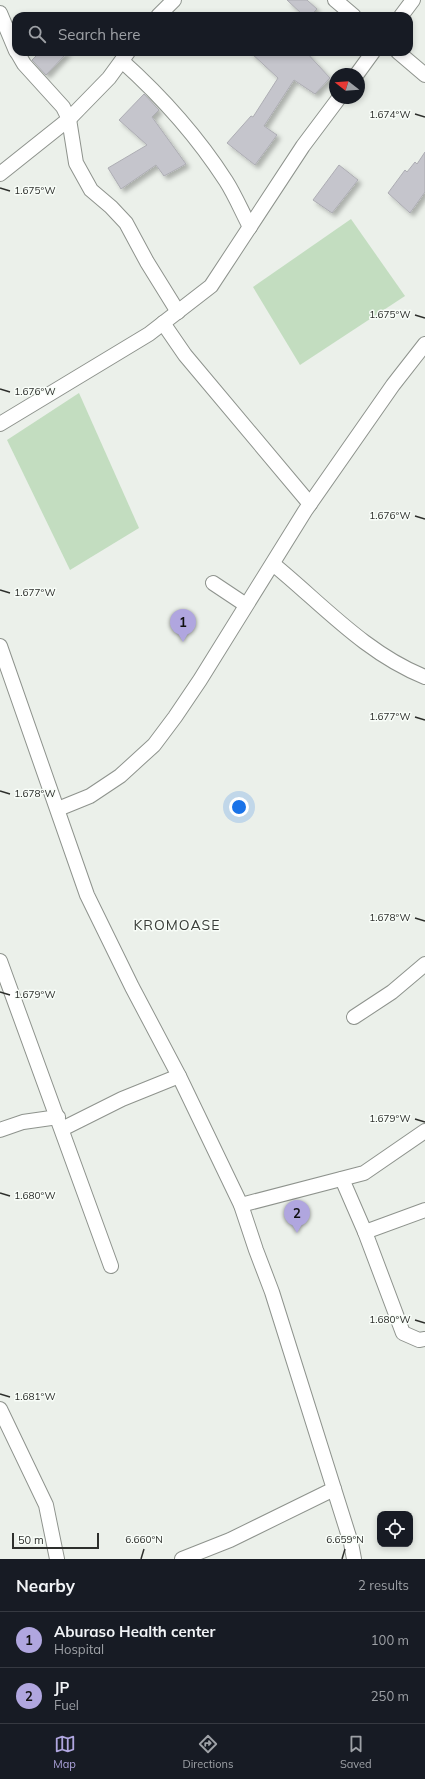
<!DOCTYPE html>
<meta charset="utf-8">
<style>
:root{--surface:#171b24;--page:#242831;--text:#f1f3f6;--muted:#9ea1a6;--line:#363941;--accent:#b0a6df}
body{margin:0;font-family:Mulish,sans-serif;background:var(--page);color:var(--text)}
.controls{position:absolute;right:12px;bottom:12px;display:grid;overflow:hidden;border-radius:8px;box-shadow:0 2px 6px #0003}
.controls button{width:36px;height:36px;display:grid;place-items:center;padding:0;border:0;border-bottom:1px solid var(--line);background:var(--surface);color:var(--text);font:20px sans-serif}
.compass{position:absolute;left:329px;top:68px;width:36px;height:36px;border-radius:50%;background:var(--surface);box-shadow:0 2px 6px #0003;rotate:287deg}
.scale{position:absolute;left:12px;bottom:10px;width:87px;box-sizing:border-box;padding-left:4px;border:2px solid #2d2f2c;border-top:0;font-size:11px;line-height:14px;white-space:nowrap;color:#2d2f2c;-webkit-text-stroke:3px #f8fdf8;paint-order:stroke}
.you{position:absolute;left:239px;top:807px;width:14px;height:14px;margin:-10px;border:3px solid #fff;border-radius:50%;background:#1a73e8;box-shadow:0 0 0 6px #1a73e833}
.badge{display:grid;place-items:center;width:26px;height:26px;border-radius:50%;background:var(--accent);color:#111;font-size:13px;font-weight:700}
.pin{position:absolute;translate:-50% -33px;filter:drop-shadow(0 1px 2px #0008)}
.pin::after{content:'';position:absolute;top:21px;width:14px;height:12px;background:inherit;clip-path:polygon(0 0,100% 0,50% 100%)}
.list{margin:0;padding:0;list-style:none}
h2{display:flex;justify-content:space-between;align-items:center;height:52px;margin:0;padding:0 16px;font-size:17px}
h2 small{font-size:13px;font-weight:400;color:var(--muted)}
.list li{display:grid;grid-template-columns:26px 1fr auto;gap:12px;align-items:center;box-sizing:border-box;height:56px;padding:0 16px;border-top:1px solid var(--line)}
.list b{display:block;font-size:15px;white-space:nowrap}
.list p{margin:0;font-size:13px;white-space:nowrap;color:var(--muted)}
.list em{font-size:13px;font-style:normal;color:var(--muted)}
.icon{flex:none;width:22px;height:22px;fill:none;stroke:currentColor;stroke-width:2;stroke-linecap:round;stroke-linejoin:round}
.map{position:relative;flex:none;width:425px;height:1559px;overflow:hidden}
.search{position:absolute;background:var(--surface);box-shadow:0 2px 6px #0003;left:12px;right:12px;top:12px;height:44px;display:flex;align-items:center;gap:10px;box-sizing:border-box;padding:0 14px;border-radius:12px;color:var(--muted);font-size:15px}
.sheet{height:164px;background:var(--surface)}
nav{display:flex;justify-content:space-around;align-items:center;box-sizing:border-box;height:56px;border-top:1px solid var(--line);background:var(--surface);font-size:11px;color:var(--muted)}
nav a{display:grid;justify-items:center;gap:2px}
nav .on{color:var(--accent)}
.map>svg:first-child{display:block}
.green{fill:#c3ddc0}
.building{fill:#c5c5cc;stroke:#adadb3;filter:url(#shadow)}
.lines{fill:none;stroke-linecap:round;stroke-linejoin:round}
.minor-casing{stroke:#8e938d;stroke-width:16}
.minor{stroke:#fff;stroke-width:14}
.ticks{fill:none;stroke:#2d2f2c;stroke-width:1.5}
.labels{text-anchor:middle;stroke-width:3;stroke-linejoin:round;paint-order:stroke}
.quarter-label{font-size:14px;letter-spacing:1px;fill:#3a3e39;stroke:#f8fdf8}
.ticks-label{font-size:10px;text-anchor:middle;fill:#2d2f2c;stroke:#f8fdf8;stroke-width:3;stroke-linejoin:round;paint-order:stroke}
</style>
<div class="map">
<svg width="425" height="1559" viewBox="0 0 425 1559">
<defs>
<filter id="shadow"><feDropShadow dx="3.5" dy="3.5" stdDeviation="2" flood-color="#0004"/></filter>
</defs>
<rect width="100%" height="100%" fill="#ebf0ea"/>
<g class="green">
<polygon points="351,219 405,296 300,365 253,287"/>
<polygon points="79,393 139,528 70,570 7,440"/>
</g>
<g class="building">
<polygon points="287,0 307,0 317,9 310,16 304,16"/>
<polygon points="40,52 68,52 46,75 32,60"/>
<polygon points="250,52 306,52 330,78 315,94 294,80 264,126 277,135 255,165 227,143 251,116 253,117 278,78"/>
<polygon points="144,94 159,110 152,117 186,164 164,176 156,165 121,189 108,168 147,145 119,120"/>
<polygon points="425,152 425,192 410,213 388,193 405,170 407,172 415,162 417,164"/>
<polygon points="339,165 358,180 332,213 313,200"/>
</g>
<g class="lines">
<g class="minor-casing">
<g id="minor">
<polyline points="335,0 354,16"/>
<polyline points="0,13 16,51"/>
<polyline points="158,16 174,0"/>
<polyline points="401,16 413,0"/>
<polyline points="17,52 24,64 63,107 69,119 76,163 91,190 111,207 126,223 147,262 178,312"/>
<polyline points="398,52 425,75"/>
<path d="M 122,61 C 161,96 197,136 226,181 C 235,195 242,212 250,227"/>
<polyline points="357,74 373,52"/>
<polyline points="0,174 69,119 109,78 128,52"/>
<polyline points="163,323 185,355 310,504"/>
<polyline points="0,424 149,334 211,286 303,146 339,98"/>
<path d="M 273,564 C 322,604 365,653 425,677"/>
<polyline points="213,583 246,605"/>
<polyline points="0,646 87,895 132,987 179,1076 241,1205 256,1250 272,1292 351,1543 354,1559"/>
<polyline points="58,809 90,796 120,776 154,745 175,717 200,680 305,511 393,385 425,344"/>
<polyline points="0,961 111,1266"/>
<polyline points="354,1017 392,992 425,964"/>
<polyline points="62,1129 122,1099 179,1076"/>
<polyline points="0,1130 23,1122 58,1117"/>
<polyline points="342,1179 365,1232 403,1333 419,1340 425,1339"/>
<polyline points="241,1205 364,1173 425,1131"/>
<polyline points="365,1232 425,1210"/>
<polyline points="0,1409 46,1505 57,1559"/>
<polyline points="182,1559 230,1540 334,1489"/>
</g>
</g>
<use href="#minor" class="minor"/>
</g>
<path class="ticks" d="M 415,114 L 425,117M 0,188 L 10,191M 415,315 L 425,318M 0,389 L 10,392M 415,516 L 425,519M 0,590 L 10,593M 415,717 L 425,720M 0,791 L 10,794M 415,918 L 425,921M 0,992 L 10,995M 415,1119 L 425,1122M 0,1193 L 10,1196M 415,1320 L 425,1323M 0,1394 L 10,1397M 141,1559 L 144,1549M 342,1559 L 345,1549"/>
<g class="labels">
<g class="quarter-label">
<text x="177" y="930">KROMOASE</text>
</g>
</g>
<g class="ticks-label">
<text x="390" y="118">1.674°W</text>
<text x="35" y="194">1.675°W</text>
<text x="390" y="318">1.675°W</text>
<text x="35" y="395">1.676°W</text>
<text x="390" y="519">1.676°W</text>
<text x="35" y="596">1.677°W</text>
<text x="390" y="720">1.677°W</text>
<text x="35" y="797">1.678°W</text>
<text x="390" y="921">1.678°W</text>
<text x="35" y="998">1.679°W</text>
<text x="390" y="1122">1.679°W</text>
<text x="35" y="1199">1.680°W</text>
<text x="390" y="1323">1.680°W</text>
<text x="35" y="1400">1.681°W</text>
<text x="144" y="1543">6.660°N</text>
<text x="345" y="1543">6.659°N</text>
</g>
</svg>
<div class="controls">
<button><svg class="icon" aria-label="locate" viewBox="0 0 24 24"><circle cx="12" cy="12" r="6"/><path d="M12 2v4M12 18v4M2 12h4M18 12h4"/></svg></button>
</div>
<svg class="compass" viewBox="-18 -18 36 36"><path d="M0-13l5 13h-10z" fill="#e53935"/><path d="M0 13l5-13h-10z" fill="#9ea1a6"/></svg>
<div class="scale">50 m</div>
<div class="you"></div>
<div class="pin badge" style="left:183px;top:642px">1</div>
<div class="pin badge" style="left:297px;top:1233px">2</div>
<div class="search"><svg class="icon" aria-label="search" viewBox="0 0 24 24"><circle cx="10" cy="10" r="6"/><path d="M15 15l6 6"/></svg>Search here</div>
</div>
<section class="sheet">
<h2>Nearby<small>2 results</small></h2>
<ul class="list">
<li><span class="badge">1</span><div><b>Aburaso Health center</b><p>Hospital</p></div><em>100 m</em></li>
<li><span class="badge">2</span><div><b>JP</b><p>Fuel</p></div><em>250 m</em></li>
</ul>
</section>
<nav>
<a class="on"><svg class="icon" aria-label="map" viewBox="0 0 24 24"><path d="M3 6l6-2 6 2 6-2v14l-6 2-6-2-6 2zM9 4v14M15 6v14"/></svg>Map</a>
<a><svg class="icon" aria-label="directions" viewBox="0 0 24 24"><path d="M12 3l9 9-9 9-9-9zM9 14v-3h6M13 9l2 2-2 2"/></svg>Directions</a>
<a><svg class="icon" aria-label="saved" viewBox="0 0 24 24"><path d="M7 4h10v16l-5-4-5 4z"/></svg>Saved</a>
</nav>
